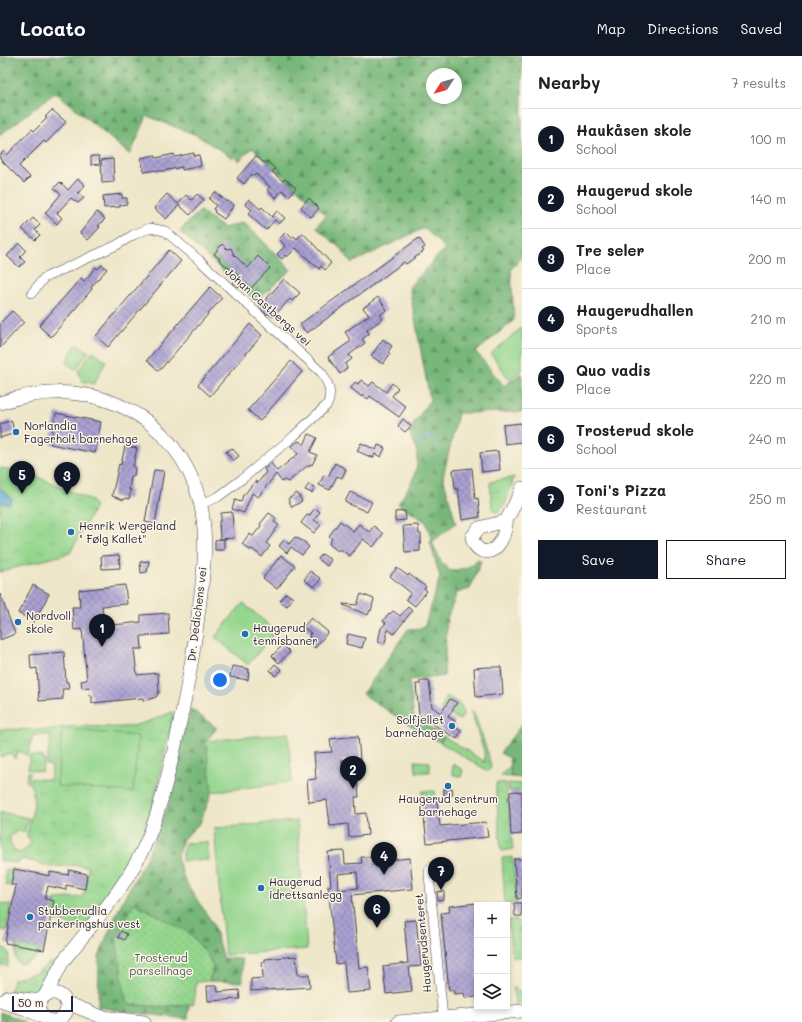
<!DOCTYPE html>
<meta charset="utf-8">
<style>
:root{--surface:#fff;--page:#f6f6f6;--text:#202124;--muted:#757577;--line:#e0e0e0;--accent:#111827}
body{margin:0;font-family:Mali,sans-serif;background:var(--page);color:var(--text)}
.controls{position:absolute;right:12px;bottom:12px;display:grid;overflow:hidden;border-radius:0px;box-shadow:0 2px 6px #0003}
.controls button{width:36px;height:36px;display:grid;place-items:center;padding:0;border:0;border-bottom:1px solid var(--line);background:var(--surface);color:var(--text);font:20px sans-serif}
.compass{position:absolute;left:426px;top:12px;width:36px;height:36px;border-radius:50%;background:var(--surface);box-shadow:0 2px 6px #0003;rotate:234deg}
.scale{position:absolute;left:12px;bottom:10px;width:61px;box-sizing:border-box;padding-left:4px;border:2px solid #22223b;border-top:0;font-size:11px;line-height:14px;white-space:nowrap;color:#22223b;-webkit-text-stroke:3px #fcf5e5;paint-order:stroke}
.you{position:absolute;left:220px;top:624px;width:14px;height:14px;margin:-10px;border:3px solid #fff;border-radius:50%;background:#1a73e8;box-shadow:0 0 0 6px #1a73e833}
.badge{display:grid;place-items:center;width:26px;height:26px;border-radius:50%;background:var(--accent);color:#fff;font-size:13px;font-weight:700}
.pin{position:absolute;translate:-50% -33px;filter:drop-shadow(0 1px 2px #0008)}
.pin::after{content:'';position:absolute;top:21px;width:14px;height:12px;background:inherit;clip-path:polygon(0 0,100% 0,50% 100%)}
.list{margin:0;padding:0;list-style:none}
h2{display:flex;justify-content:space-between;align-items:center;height:52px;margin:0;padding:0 16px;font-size:17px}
h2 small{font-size:13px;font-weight:400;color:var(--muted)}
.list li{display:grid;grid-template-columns:26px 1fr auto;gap:12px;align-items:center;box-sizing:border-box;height:60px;padding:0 16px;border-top:1px solid var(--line)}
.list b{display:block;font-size:15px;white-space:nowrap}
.list p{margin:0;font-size:13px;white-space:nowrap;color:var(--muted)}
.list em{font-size:13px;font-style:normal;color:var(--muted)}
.actions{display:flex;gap:8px;padding:12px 16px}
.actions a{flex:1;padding:9px 0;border:1px solid var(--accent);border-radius:0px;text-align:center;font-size:14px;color:var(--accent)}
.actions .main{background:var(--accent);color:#fff}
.icon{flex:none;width:22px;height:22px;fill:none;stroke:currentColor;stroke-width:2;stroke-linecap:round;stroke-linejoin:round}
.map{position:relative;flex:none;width:522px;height:966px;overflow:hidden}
header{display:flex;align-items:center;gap:24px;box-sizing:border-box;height:56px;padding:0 20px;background:var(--accent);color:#fff}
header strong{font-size:19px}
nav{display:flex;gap:22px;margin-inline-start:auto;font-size:14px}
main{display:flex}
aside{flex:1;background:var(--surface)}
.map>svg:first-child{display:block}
.grass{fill:url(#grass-tufts);stroke:#5b7c64}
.forest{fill:url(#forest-firs);stroke:#4c6c5a;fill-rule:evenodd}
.garden{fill:url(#garden-dots);stroke:#5b7c64}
.pitch{fill:#94d68e;stroke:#5b7c64}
.water{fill:#5baad5;stroke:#3e6688}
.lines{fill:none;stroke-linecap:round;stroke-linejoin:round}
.stream{stroke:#5baad5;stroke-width:2.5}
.building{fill:url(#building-cross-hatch);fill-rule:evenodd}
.street-casing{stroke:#413f50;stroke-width:10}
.secondary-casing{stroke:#413f50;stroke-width:14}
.street{stroke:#fff;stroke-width:9}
.secondary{stroke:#fff;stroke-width:13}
.poi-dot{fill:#1f6fb2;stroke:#fcf5e5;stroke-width:1.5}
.labels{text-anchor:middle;stroke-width:3;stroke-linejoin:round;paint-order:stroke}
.street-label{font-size:11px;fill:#22223b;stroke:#fcf5e5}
.poi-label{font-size:11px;fill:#22223b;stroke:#fcf5e5;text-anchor:start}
.park-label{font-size:11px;fill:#445854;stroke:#fcf5e5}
</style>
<header>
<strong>Locato</strong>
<nav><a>Map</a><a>Directions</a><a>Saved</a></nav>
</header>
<main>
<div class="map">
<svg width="522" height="966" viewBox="0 0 522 966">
<defs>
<pattern id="grass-tufts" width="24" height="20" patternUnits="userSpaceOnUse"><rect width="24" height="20" fill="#94d68e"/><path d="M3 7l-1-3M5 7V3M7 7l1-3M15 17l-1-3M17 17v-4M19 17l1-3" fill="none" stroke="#7fb77b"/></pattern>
<pattern id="forest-firs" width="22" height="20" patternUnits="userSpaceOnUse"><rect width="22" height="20" fill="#77b779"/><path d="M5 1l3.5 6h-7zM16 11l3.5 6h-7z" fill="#619464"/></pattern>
<pattern id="garden-dots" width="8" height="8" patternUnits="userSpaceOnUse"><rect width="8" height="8" fill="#94d68e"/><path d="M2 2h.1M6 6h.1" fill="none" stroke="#7fb77b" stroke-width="1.8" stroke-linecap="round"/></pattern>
<pattern id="building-cross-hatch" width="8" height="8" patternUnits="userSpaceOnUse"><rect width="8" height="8" fill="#aaa1d2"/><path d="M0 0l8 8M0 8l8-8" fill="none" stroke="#8a83ac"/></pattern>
</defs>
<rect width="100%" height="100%" fill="#fcf5e5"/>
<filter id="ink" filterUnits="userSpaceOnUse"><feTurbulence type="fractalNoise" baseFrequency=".025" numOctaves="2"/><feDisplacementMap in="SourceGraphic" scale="8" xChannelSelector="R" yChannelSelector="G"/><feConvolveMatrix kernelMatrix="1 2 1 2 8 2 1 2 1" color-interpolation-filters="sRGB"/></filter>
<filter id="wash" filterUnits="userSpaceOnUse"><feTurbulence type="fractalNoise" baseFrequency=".012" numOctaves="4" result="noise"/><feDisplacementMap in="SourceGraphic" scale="16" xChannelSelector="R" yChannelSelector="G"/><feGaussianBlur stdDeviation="0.9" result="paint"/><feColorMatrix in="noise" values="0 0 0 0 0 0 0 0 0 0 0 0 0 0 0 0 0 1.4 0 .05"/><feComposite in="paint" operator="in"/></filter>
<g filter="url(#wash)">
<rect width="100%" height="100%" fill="#eee6c8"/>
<g class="grass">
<polygon points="77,288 89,296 76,313 66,307 74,291"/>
<polygon points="0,412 29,417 91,444 95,451 70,497 0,516"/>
<polygon points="514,421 505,449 499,456 494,455 492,452 490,426"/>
<polygon points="447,640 461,649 464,657 460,664 441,653"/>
<path d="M 473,655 C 480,674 487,692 491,711 L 488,715 L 441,687 L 443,680 L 485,706 L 484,695 L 471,656 Z"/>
<path d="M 172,656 L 174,658 L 153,748 L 143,778 L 135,791 L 134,799 L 122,819 L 106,838 L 89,864 L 82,869 L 72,870 L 63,866 L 53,864 L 55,843 L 82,841 L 86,832 L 88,811 L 77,809 L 51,811 L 23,803 L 16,807 L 0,805 L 0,756 L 29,762 L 24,777 L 19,774 L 10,780 C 9,787 13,793 19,797 L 24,795 L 31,787 L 30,784 L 26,779 L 28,775 L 34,748 L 32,732 L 26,724 L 28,716 L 30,716 L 29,722 L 50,724 L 52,710 L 43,708 L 42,716 L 28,713 L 30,699 L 44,701 L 43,705 L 47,705 L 51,679 L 33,679 L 29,697 L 28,700 L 19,695 L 15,703 L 10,697 L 0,701 L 0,673 L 54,674 C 67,667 105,672 122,671 C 140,670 155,663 172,656 Z"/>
<polygon points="415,705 430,706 430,716 416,716"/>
<polygon points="453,708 463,714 461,721 452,718"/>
<polygon points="510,711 511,721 501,720 503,717"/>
<polygon points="498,727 505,727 506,729 513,793 503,795 501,794 496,736 496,728"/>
<polygon points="508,727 522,728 522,734 509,735"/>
<polygon points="422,735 435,735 436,744 423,746"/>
<polygon points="512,801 513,808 514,808 514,823 516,823 516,825 515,826 516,838 518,838 518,839 516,840 517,846 505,849 502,802"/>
<polygon points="6,813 13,814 10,830 6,829 5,819"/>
<polygon points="0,847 11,849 6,875 0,874"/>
<polygon points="508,864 516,864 519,866 519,872 521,872 521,874 519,874 521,886 522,886 521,889 522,901 512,901"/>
<path d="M 17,889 L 42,894 C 36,902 29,907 19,908 L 15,901 Z"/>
<polygon points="0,890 7,894 9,898 8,910 0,909"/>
<path d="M 50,906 L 54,908 C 41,931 39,939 10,936 L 13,924 L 38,916 Z"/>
<polygon points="513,931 522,937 522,947 515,948"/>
</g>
<g class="forest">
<path d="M 0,0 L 522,0 L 522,201 L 511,213 L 514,264 L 476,296 L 504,330 L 522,317 L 522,356 L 458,357 L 443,421 L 456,467 L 432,486 L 441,505 L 450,515 L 466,512 L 478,503 L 481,505 L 470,533 L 457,537 L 447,562 L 444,620 L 409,624 L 414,661 L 443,680 L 441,687 L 400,663 L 363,638 L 408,573 L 424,572 L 440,521 L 430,486 L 432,485 L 426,466 L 398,448 C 409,431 421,415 416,393 C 415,387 411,381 408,376 L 430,344 L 409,231 L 445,192 L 424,172 L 352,207 L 342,194 L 316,171 L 326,159 L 252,92 L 239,105 L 235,100 L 233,102 L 196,79 L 147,60 L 130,99 L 56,36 L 0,79 ZM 432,18 L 456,18 L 456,42 L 432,42 Z"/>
<polygon points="200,155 224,172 243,166 260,182 291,214 256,245 179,175"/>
<polygon points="191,653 217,672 206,685 212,736 200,767 183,783 177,801 185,825 213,868 223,902 242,903 243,926 209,925 213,911 128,948 157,951 163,951 172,949 189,949 188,963 120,955 98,951 99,901 108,877 122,846 148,799 161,766 168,749 181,689"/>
<polygon points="522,668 522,722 511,721 509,702 500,697"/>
<polygon points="0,956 25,966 0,966"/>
</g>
<polygon class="garden" points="134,847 189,877 207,898 213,911 209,925 196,926 195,941 193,948 172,949 163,951 128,948 125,939 116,883"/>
<g class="pitch">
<polygon points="522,271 522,314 509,323 491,298"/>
<polygon points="93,295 106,305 94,328 82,325 78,315"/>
<polygon points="243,547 276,575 248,609 215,581"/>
<polygon points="62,673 138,680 133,736 57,730"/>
<polygon points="288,677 292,726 212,736 206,685"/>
<polygon points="297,765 307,893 225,899 214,772"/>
<polygon points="208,786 209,804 182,805 182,798 185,787"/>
</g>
<polygon class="water" points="0,432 12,443 9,449 5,447 3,448 0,446"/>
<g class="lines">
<polyline class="stream" points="418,388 426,381 433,381"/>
</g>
<g id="blocks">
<g class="building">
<polygon points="52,54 66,66 46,87 44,85 19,110 30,121 24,127 0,103 0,99 4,95 7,99 32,73 34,75 47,62 45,61"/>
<polygon points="194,97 194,100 199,99 201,110 182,114 182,111 163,115 157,115 156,114 144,116 141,102 155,99 156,102 174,98 175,101"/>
<polygon points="91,100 99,100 100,108 91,109"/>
<polygon points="256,100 264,107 267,105 275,113 272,116 283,125 285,123 296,132 289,140 282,134 276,142 267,134 270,131 256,118 254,120 252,118 244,128 237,122"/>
<polygon points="113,103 114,126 102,127 101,104"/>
<polygon points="78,123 85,129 78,137 84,142 78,147 71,142 57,157 62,162 57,168 45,157 61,138 54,132 60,126 68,134"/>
<polygon points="215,136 227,146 228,145 234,149 224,163 214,156 215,154 213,153 216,149 209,143"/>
<polygon points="122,138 122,142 127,142 127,148 120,149 120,151 104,152 103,140"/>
<polygon points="167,138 178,148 186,139 192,144 197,138 204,144 190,159 179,149 166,163 154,152"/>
<polygon points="309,142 319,152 311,161 301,151"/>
<polygon points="249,143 260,153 262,151 272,161 277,155 285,162 279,168 275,164 266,174 248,158 252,154 245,148"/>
<polygon points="97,156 105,163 98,170 100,171 88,184 80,177"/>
<polygon points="33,162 40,169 35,174 40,179 35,184 22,173"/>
<polygon points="286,176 292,182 294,180 297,183 303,177 331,207 325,214 321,210 319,213 296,192 287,201 285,199 282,203 277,198 285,190 279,183"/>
<polygon points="419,182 425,191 422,193 424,195 406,208 404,206 307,277 304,274 300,268"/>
<polygon points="19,187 26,194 20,201 25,206 19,211 7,200"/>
<polygon points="222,188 227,193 231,192 234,199 248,212 258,200 270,212 251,232 245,226 239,232 233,227 239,220 219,204 220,203 214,198"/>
<polygon points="169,194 181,205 108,291 96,280"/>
<polygon points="102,209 107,213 91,231 92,233 51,281 39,270 81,222 84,225 96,211 98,213"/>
<polygon points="284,223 300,237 292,245 290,243 273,261 269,257 267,259 259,251"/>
<polygon points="210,231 222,242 159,315 147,304"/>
<polygon points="378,241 387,254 380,259 383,263 367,274 369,278 362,283 365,287 349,299 352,303 345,308 347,312 340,318 328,301 351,285 345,276 369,259 363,252"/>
<polygon points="12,255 24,266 0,292 0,267"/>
<polygon points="250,268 262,279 210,340 198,329"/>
<polygon points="383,283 392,290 388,296 390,298 383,308 371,300"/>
<polygon points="291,305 302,316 260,365 248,354"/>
<polygon points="361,324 369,330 373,326 386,336 392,327 398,332 392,340 406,351 399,361 370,340 368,343 363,339 362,341 351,332 355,326 358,328"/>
<polygon points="56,357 101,366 95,397 50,388"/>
<polygon points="403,363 411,370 405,376 398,370"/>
<polygon points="11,364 15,377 0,382 0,368"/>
<polygon points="521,367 522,386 505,388 503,369"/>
<polygon points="309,378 317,382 310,396 317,399 312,409 310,408 309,410 307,410 288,426 284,424 282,426 276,418 258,441 252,437 244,457 232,453 235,444 241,446 243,439 244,439 255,425 258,427 266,416 264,413 271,407 277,415 298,398 291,390 299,385 304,389"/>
<polygon points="361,387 376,394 378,389 385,392 381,401 375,398 373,402 357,395"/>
<polygon points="125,390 137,392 133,411 135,411 134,420 131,420 129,434 131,434 129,443 125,442 124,444 112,440 119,408 121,409"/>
<polygon points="232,392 239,400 233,405 226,396"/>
<polygon points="498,395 500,414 482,416 480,397"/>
<polygon points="335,407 346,413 342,422 337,420 330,434 319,429 324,419 328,421"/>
<polygon points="472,412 475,443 478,442 480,461 462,464 458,433 455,433 453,414"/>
<polygon points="154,414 164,415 155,468 145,466"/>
<polygon points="309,428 315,432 312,437 305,434"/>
<polygon points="350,436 372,446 367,456 345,446"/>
<polygon points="297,437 302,445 292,451 288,443"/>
<polygon points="315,452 320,456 314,464 321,469 314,477 301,467 307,459 309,460"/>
<polygon points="405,455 406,464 395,465 395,456"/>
<polygon points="232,456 234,482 220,483 219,465 221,465 221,457"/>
<polygon points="269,457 276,462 274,466 279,469 266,487 270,490 262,501 252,493 250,494 242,488 249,478 253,480 261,470 260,468"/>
<polygon points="340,465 353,475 359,468 369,476 374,470 383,478 373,491 363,483 350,500 340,493 338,495 329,488 332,483 329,480"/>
<polygon points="418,469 419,478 421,478 421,487 420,487 420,495 405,496 403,470"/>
<polygon points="295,481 306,487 306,488 309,491 302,499 291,491 287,497 279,490 284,484 289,488"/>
<polygon points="224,483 224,494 215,494 215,484"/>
<polygon points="322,498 331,504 327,510 318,503"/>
<polygon points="119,499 120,512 102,513 101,500"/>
<polygon points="281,499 295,510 277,533 263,522"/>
<polygon points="149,505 147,516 141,517 140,506"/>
<polygon points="397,512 408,520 409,518 426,531 424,533 427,535 415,550 406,543 411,537 390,520"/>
<polygon points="310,515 321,523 314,531 304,524"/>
<polygon points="33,529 49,538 34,566 18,557"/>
<polygon points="125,529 127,548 102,550 104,570 141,566 141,559 168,557 169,578 141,580 142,593 134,593 137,619 158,617 159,636 156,641 148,644 143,645 143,642 92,647 92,639 90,640 89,631 82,632 81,625 87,624 82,573 74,574 72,551 80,551 79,534"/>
<polygon points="286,537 293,542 287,550 280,545"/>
<polygon points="0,538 15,578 0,584"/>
<polygon points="361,538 374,543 371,555 370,554 368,559 343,549 343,548 357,549"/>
<polygon points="408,551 412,555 394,578 388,573 385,587 378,586 381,572 386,567 383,565 389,557 390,558 393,555 400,560"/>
<polygon points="311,562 328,576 315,592 307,585 310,580 309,579 311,577 303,571"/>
<polygon points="348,578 365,582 362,592 346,588"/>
<polygon points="283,589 290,596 279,607 272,600"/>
<polygon points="64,596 66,626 68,626 69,633 62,633 63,643 39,645 37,612 31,613 30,599"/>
<polygon points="275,608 282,614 275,620 270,614"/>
<polygon points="232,610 249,613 248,624 230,621"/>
<polygon points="488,611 501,611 503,638 476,641 474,612"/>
<polygon points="420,625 429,625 432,651 441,657 450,643 457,647 448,661 455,665 453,668 455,670 454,671 461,675 457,683 419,659 416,628 420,628"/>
<polygon points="358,680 360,703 342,704 344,720 357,719 359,741 355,741 356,758 366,757 368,779 349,781 348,768 330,770 327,744 309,746 307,724 316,723 314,697 332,696 330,683"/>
<polygon points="452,732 453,739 444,740 444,733"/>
<polygon points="518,735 518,736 522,736 522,778 511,779 509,741 510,741 510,736"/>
<polygon points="437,745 440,770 486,766 488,781 427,787 422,746"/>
<path d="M 344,795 L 345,808 L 362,807 L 361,801 L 372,801 L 372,806 L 410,802 L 413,833 L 352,839 L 359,912 L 368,911 L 371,935 L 347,937 L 344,907 L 336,908 L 328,830 L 331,830 L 328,796 ZM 357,816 L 358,832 L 339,834 L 338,818 Z"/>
<polygon points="514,803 522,803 522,842 517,843"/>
<polygon points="14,813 50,820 50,816 68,819 69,814 87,818 85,833 66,829 66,834 48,830 45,843 54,845 44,894 5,887 16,829 11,829"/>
<polygon points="444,835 444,844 438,845 437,836"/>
<polygon points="477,847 477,941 465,942 464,937 454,938 454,934 449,934 441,857 450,856 449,850"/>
<polygon points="514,847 522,847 522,860 515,860"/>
<polygon points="416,864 421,910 409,911 412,935 386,938 383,910 408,907 404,865"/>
<polygon points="121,875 127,878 124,884 118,881"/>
<polygon points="296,900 298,919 309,919 310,931 251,935 251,923 263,922 262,906 265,906 265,903"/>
<polygon points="207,930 217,930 218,936 239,934 240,943 208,945"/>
</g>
</g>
</g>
<g filter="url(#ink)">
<use href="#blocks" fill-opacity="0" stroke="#413f50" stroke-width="1"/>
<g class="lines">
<g class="street-casing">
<g id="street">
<path d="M 32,237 L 44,222 L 117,189 L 133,179 L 150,172 L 165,175 L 199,204 L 322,317 C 328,327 333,337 327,349 L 294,380 L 242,423 L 218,441 L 201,448"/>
<polyline points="432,811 429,815 429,819 443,962"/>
</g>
</g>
<g class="secondary-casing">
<g id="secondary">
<path d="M 0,347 C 42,333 85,332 125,352 C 163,370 190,406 200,446 C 209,483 203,523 198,560 C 193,605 184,649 174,694 C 167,723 160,753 148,782 C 131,824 100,859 72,894 L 63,905 L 46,938"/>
<path d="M 506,465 L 479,472 L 472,481 C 473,487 475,491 480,494 C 494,501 503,484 505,473 C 506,470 506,466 507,463 C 512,453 518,443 522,432"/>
<circle cx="53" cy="951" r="14"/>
<polyline points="8,941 33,944 40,944"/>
<polyline points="0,945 26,953 41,960"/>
<polyline points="67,947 102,961 144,966"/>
<polyline points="398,966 522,955"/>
</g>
</g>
<use href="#street" class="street"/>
<use href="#secondary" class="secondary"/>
</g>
</g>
<g class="poi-dot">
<circle cx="16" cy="376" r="4"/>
<circle cx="71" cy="476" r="4"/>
<circle cx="18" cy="566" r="4"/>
<circle cx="245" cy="578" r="4"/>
<circle cx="452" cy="670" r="4"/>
<circle cx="448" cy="730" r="4"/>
<circle cx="261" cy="832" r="4"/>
<circle cx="30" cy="861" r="4"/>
</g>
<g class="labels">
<g class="street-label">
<text transform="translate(268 251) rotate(42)" y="4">Johan Castbergs vei</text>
<text transform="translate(197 558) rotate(-83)" y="4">Dr. Dedichens vei</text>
<text transform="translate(423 887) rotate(-95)" y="4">Haugerudsenteret</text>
</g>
<g class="poi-label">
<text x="24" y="374">Norlandia<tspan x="24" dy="13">Fagerholt barnehage</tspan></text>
<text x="79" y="474">Henrik Wergeland<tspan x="79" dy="13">" Følg Kallet"</tspan></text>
<text x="26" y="564">Nordvoll<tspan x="26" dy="13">skole</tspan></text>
<text x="253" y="576">Haugerud<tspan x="253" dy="13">tennisbaner</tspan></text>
<text x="444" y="668" text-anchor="end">Solfjellet<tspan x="444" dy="13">barnehage</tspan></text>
<text x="448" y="747" text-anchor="middle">Haugerud sentrum<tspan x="448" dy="13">barnehage</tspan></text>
<text x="269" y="830">Haugerud<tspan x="269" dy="13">idrettsanlegg</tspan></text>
<text x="38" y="859">Stubberudlia<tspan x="38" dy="13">parkeringshus vest</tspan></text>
</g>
<g class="park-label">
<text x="161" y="906">Trosterud<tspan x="161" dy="13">parsellhage</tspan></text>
</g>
</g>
</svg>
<div class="controls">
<button>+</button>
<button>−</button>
<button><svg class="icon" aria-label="layers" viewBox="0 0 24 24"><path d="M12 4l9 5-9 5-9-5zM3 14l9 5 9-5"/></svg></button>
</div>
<svg class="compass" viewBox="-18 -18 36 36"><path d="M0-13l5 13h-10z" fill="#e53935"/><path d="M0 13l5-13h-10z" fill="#757577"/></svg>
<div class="scale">50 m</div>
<div class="you"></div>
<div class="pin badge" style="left:102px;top:591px">1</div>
<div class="pin badge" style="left:353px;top:733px">2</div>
<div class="pin badge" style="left:67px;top:439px">3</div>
<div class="pin badge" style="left:384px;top:819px">4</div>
<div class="pin badge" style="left:22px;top:438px">5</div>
<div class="pin badge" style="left:377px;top:872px">6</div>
<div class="pin badge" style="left:441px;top:834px">7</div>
</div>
<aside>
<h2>Nearby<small>7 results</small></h2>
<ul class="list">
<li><span class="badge">1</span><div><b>Haukåsen skole</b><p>School</p></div><em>100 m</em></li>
<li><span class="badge">2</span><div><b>Haugerud skole</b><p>School</p></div><em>140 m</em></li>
<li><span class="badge">3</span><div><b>Tre seler</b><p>Place</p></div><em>200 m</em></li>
<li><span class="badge">4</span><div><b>Haugerudhallen</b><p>Sports</p></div><em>210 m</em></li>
<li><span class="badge">5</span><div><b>Quo vadis</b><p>Place</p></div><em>220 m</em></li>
<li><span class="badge">6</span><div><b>Trosterud skole</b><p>School</p></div><em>240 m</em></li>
<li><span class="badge">7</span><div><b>Toni's Pizza</b><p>Restaurant</p></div><em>250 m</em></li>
</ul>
<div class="actions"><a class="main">Save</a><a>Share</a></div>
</aside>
</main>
